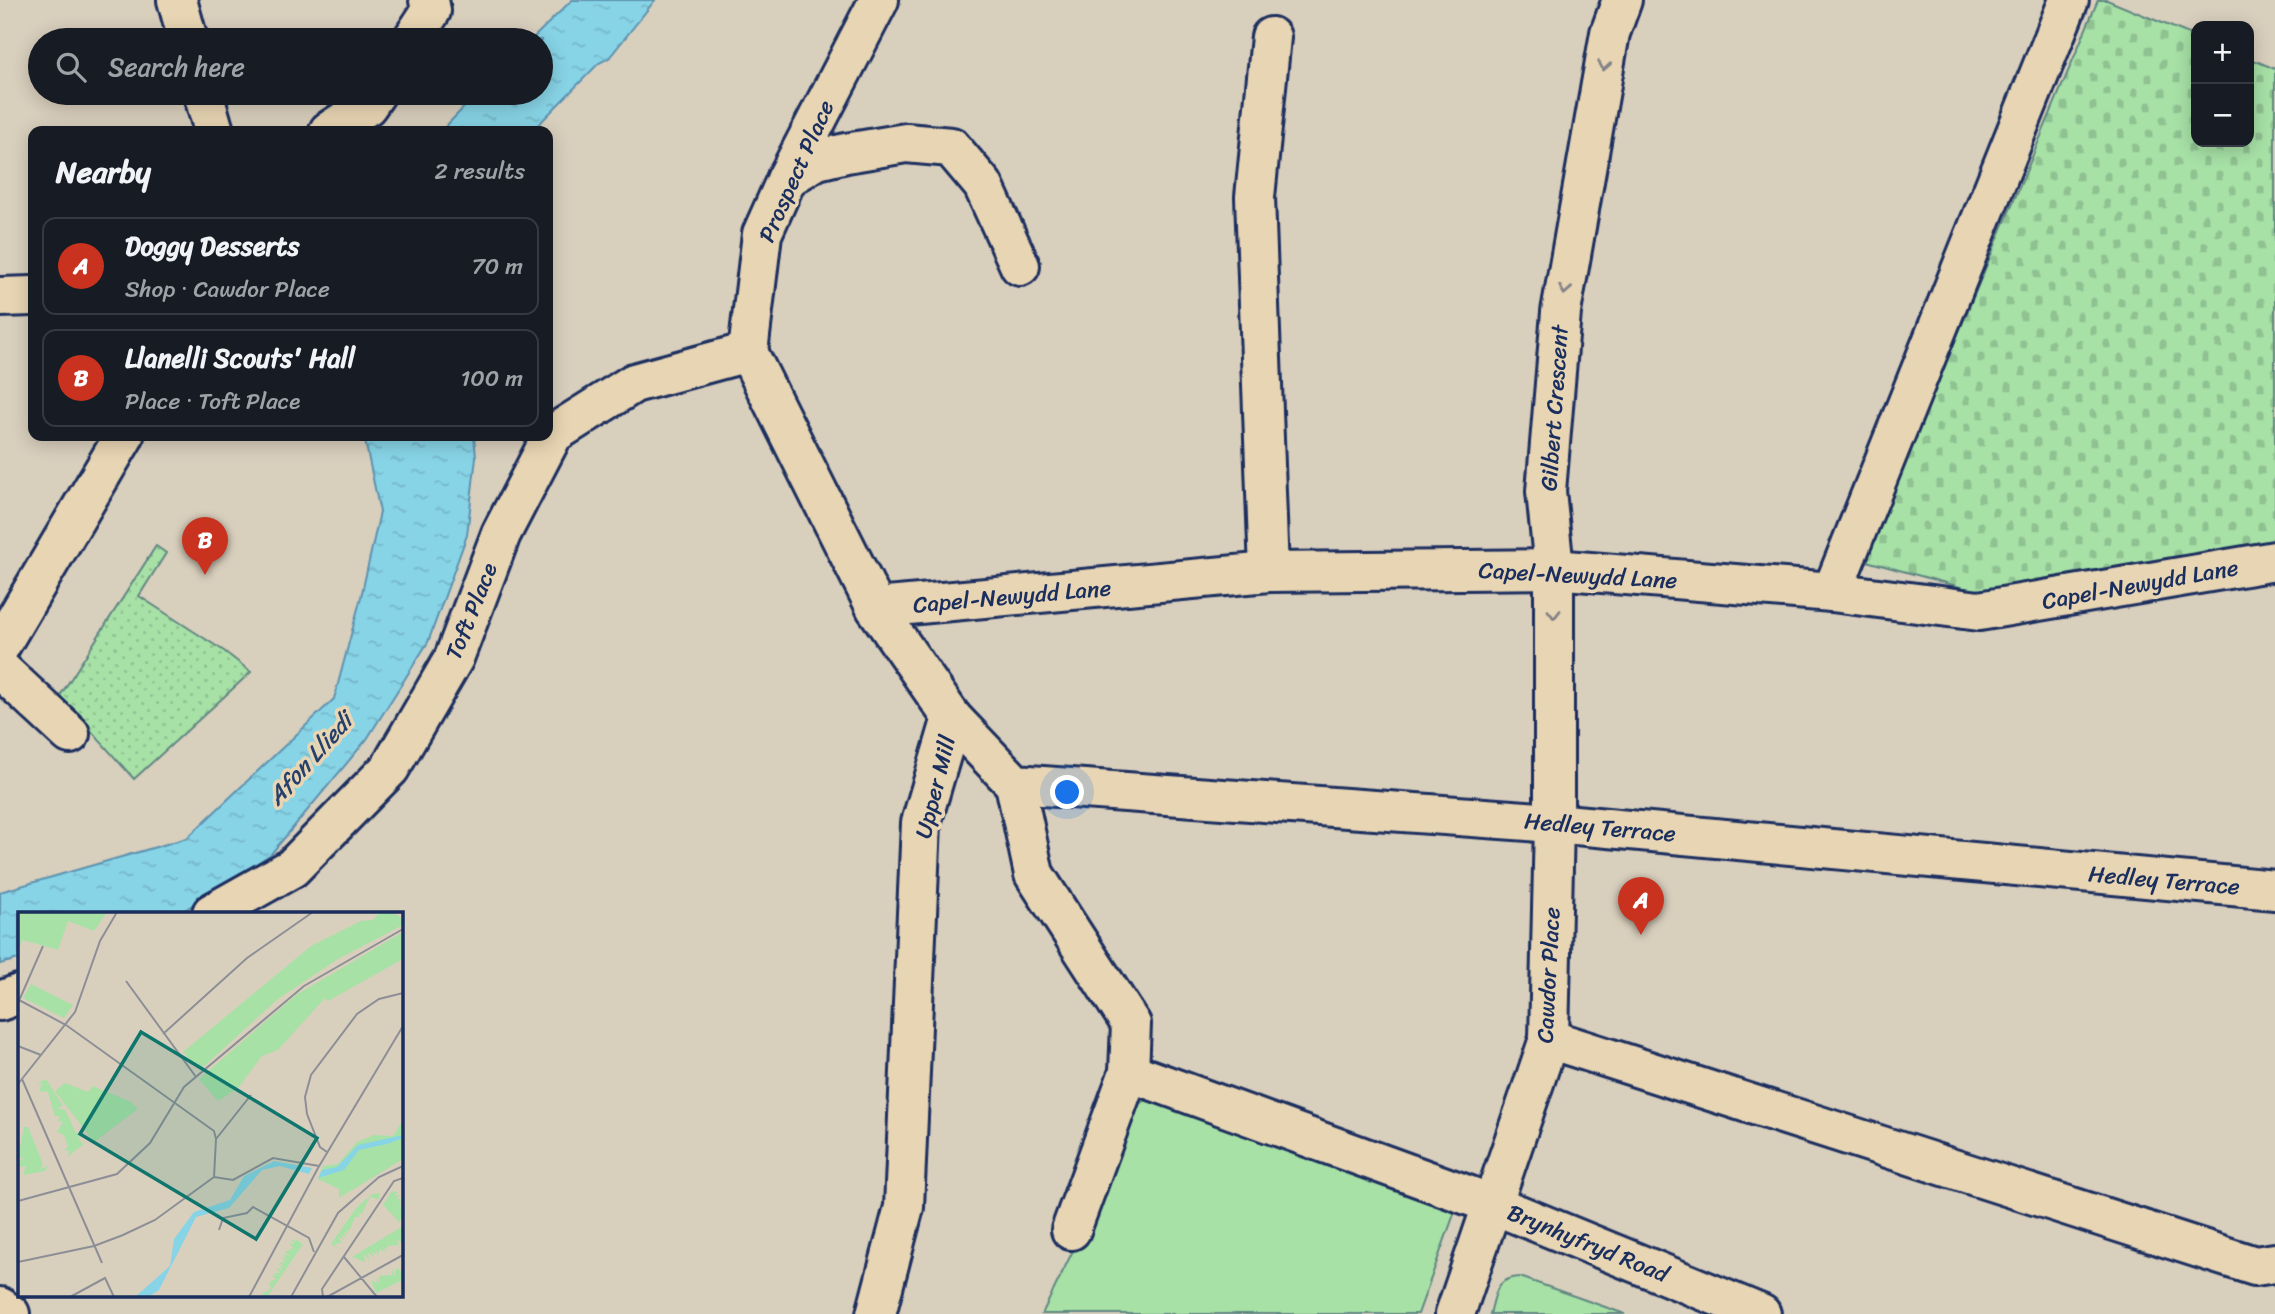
<!DOCTYPE html>
<meta charset="utf-8">
<style>
:root{--surface:#171b24;--page:#242831;--text:#f1f3f6;--muted:#9ea1a6;--line:#363941;--accent:#c8321e}
body{margin:0;font-family:Sriracha,sans-serif;background:var(--page);color:var(--text)}
.controls{position:absolute;right:21px;top:21px;display:grid;overflow:hidden;border-radius:14px;box-shadow:0 4px 18px #0003}
.controls button{width:63px;height:63px;display:grid;place-items:center;padding:0;border:0;border-bottom:2px solid var(--line);background:var(--surface);color:var(--text);font:35px sans-serif}
.you{position:absolute;left:1068px;top:793px;width:24px;height:24px;margin:-18px;border:5px solid #fff;border-radius:50%;background:#1a73e8;box-shadow:0 0 0 10px #1a73e833}
.badge{display:grid;place-items:center;width:46px;height:46px;border-radius:50%;background:var(--accent);color:#fff;font-size:23px;font-weight:700}
.pin{position:absolute;translate:-50% -58px;filter:drop-shadow(0 2px 4px #0008)}
.pin::after{content:'';position:absolute;top:37px;width:24px;height:21px;background:inherit;clip-path:polygon(0 0,100% 0,50% 100%)}
.list{margin:0;padding:0;list-style:none}
h2{display:flex;justify-content:space-between;align-items:center;height:91px;margin:0;padding:0 28px;font-size:30px}
h2 small{font-size:23px;font-weight:400;color:var(--muted)}
.list li{display:grid;grid-template-columns:46px 1fr auto;gap:21px;align-items:center;box-sizing:border-box;height:98px;margin:0 14px 14px;padding:0 14px;border:2px solid var(--line);border-radius:14px}
.list b{display:block;font-size:26px;white-space:nowrap}
.list p{margin:0;font-size:23px;white-space:nowrap;color:var(--muted)}
.list em{font-size:23px;font-style:normal;color:var(--muted)}
.icon{flex:none;width:38px;height:38px;fill:none;stroke:currentColor;stroke-width:2;stroke-linecap:round;stroke-linejoin:round}
.map{position:relative;flex:none;width:2275px;height:1314px;overflow:hidden}
.search{position:absolute;background:var(--surface);box-shadow:0 4px 18px #0003;left:28px;top:28px;width:525px;height:77px;display:flex;align-items:center;gap:18px;box-sizing:border-box;padding:0 24px;border-radius:38px;color:var(--muted);font-size:26px}
.panel{position:absolute;background:var(--surface);box-shadow:0 4px 18px #0003;left:28px;top:126px;width:525px;height:315px;border-radius:14px}
.map>svg:first-child{display:block}
.grass{fill:url(#grass-dots);stroke:#618882;stroke-width:2}
.cemetery{fill:url(#cemetery-stones);stroke:#618882;stroke-width:2}
.garden{fill:#a7e1a6;stroke:#618882;stroke-width:2}
.water{fill:url(#water-ripples);stroke:#5c92b0;stroke-width:2}
.lines{fill:none;stroke-linecap:round;stroke-linejoin:round}
.minor-casing{stroke:#1b2f5e;stroke-width:44}
.minor{stroke:#e8d5b3;stroke-width:38}
.oneway{stroke:#828288}
.labels{text-anchor:middle;stroke-width:7;stroke-linejoin:round;paint-order:stroke}
.street-label{font-size:23px;fill:#1b2f5e;stroke:#e8d5b3}
.water-label{font-size:24px;font-style:italic;fill:#26406c;stroke:#e8d5b3}
.inset-road{fill:none;stroke:#8d8f97;stroke-width:2}
.view{fill:#0f766e;fill-opacity:0.15;stroke:#0f766e;stroke-width:3.5}
.inset-edge{fill:none;stroke:#1b2f5e;stroke-width:3.5}
</style>
<div class="map">
<svg width="2275" height="1314" viewBox="0 0 2275 1314">
<defs>
<pattern id="grass-dots" width="8" height="8" patternUnits="userSpaceOnUse" patternTransform="scale(1.75)"><rect width="8" height="8" fill="#a7e1a6"/><path d="M2 2h.1M6 6h.1" fill="none" stroke="#8fc191" stroke-width="1.8" stroke-linecap="round"/></pattern>
<pattern id="cemetery-stones" width="16" height="16" patternUnits="userSpaceOnUse" patternTransform="scale(1.75)"><rect width="16" height="16" fill="#a7e1a6"/><path d="M2 7V4a2 2 0 0 1 4 0v3zM10 15v-3a2 2 0 0 1 4 0v3z" fill="#8fc191"/></pattern>
<pattern id="water-ripples" width="26" height="14" patternUnits="userSpaceOnUse" patternTransform="scale(1.75)"><rect width="26" height="14" fill="#87d4e6"/><path d="M2 4q2-2 4 0t4 0M15 11q2-2 4 0t4 0" fill="none" stroke="#74b6c8"/></pattern>
</defs>
<rect width="100%" height="100%" fill="#d9cfbd"/>
<filter id="ink" filterUnits="userSpaceOnUse"><feTurbulence type="fractalNoise" baseFrequency=".0143" numOctaves="2"/><feDisplacementMap in="SourceGraphic" scale="14" xChannelSelector="R" yChannelSelector="G"/><feConvolveMatrix kernelMatrix="1 2 1 2 8 2 1 2 1" color-interpolation-filters="sRGB"/></filter>
<g filter="url(#ink)">
<polygon class="grass" points="156,546 166,553 139,596 224,651 251,672 134,779 60,696"/>
<polygon class="cemetery" points="2098,0 2107,0 2196,37 2196,142 2249,142 2249,58 2275,69 2275,547 1978,592 1863,560"/>
<g class="garden">
<polygon points="1147,1099 1458,1203 1418,1314 1042,1314 1109,1177 1136,1106"/>
<path d="M 1520,1277 L 1625,1314 L 1490,1314 C 1496,1293 1495,1278 1520,1277 Z"/>
</g>
<g class="water">
<polygon points="572,0 655,0 609,58 599,63 532,131 441,131 478,93 541,93 541,40 531,40"/>
<polygon points="364,436 474,436 476,457 467,535 428,642 367,739 271,854 180,913 19,913 19,959 0,964 0,892 187,838 334,699 361,597 380,512"/>
</g>
<g class="lines">
<g class="minor-casing">
<g id="minor">
<polyline points="177,0 188,40"/>
<polyline points="412,40 431,11 429,0"/>
<polyline points="203,93 214,131"/>
<polyline points="329,131 367,106 376,93"/>
<polyline points="787,178 817,160 846,153 906,143 951,147 983,185 1020,266"/>
<polyline points="0,297 33,296"/>
<polyline points="748,352 876,608 952,718 921,823 904,1207 876,1314"/>
<polyline points="748,352 762,234 787,178 879,0"/>
<polyline points="1269,572 1255,197 1271,37"/>
<polyline points="1832,592 2069,0"/>
<polyline points="876,608 1269,572 1554,569 1832,592 1979,611 2275,561"/>
<polyline points="0,646 124,436"/>
<polyline points="0,669 70,734"/>
<polyline points="952,718 1015,784 1554,823 2275,890"/>
<polyline points="1015,784 1034,874 1131,1024 1129,1072 1071,1230"/>
<polyline points="212,913 292,868 390,768 454,658 501,534 553,434 634,383 748,352"/>
<polyline points="0,1001 19,994"/>
<polyline points="1549,1039 2255,1266 2275,1263"/>
<polyline points="1129,1072 1492,1204 1761,1314"/>
<polyline points="0,1307 10,1314"/>
<polyline points="1455,1314 1549,1039 1554,823 1554,569 1546,491 1561,312 1610,33 1622,0"/>
</g>
</g>
<use href="#minor" class="minor"/>
</g>
<defs><path id="oneway-chevron" d="M-2-3.5L2.5 0L-2 3.5" fill="none" stroke-width="1.6" stroke-linecap="round" stroke-linejoin="round" transform="scale(1.75)"/></defs>
<g class="oneway">
<use href="#oneway-chevron" transform="translate(1604 66) rotate(100)"/>
<use href="#oneway-chevron" transform="translate(1565 290) rotate(100)"/>
<use href="#oneway-chevron" transform="translate(1554 614) rotate(90)"/>
</g>
</g>
<g class="labels">
<g class="street-label">
<text transform="translate(796 171) rotate(-66)" y="8">Prospect Place</text>
<text transform="translate(1554 408) rotate(-86)" y="8">Gilbert Crescent</text>
<text transform="translate(1578 575) rotate(3)" y="8">Capel-Newydd Lane</text>
<text transform="translate(2140 584) rotate(-10)" y="8">Capel-Newydd Lane</text>
<text transform="translate(1012 596) rotate(-5)" y="8">Capel-Newydd Lane</text>
<text transform="translate(471 611) rotate(-68)" y="8">Toft Place</text>
<text transform="translate(935 787) rotate(-76)" y="8">Upper Mill</text>
<text transform="translate(1600 827) rotate(5)" y="8">Hedley Terrace</text>
<text transform="translate(2164 880) rotate(5)" y="8">Hedley Terrace</text>
<text transform="translate(1548 975) rotate(-87)" y="8">Cawdor Place</text>
<text transform="translate(1588 1243) rotate(22)" y="8">Brynhyfryd Road</text>
</g>
<g class="water-label">
<text transform="translate(310 759) rotate(-48)" y="8">Afon Lliedi</text>
</g>
</g>
<g transform="translate(18 912)">
<rect width="385" height="385" fill="#d9cfbd"/>
<path d="M 13,72 L 55,93 L 46,106 L 5,86 Z" fill="#a7e1a6"/>
<path d="M 0,0 L 89,0 L 76,19 L 50,9 L 40,38 L 5,28 L 0,37 ZM 385,208 L 385,247 L 321,286 L 321,277 L 300,267 L 305,254 L 320,252 L 339,230 L 356,223 L 375,224 Z" fill="#a7e1a6"/>
<path d="M 47,171 L 70,180 L 75,174 L 113,190 L 120,197 L 76,230 L 37,179 Z" fill="#a7e1a6"/>
<path d="M 362,0 L 374,0 L 385,7 L 385,13 L 320,47 L 260,87 L 182,158 L 165,140 L 293,34 L 343,9 L 355,8 ZM 385,20 L 385,47 L 310,89 L 307,86 L 260,138 L 244,144 L 220,176 L 200,189 L 181,167 L 278,83 ZM 28,167 L 45,194 L 39,196 L 47,198 L 58,221 L 64,220 L 60,226 L 66,222 L 61,226 L 64,232 L 70,229 L 49,245 L 52,239 L 46,238 L 50,235 L 46,223 L 39,220 L 45,210 L 40,209 L 42,203 L 37,205 L 30,180 L 21,179 L 24,171 L 18,172 ZM 6,215 L 10,215 L 25,252 L 22,257 L 30,254 L 27,259 L 5,263 L 8,254 L 0,255 L 0,249 L 7,246 L 0,246 ZM 374,279 L 380,280 L 376,284 L 382,283 L 378,287 L 384,287 L 380,292 L 385,289 L 381,294 L 385,294 L 382,311 L 365,293 ZM 362,281 L 360,288 L 352,284 L 344,302 L 340,300 L 342,305 L 337,305 L 331,319 L 328,318 L 330,322 L 326,320 L 328,325 L 322,323 L 326,328 L 320,325 L 324,331 L 316,332 L 321,337 L 313,332 L 338,296 L 354,282 ZM 385,314 L 384,331 L 379,327 L 381,333 L 369,334 L 368,339 L 364,333 L 367,340 L 361,337 L 361,343 L 357,337 L 359,343 L 354,339 L 356,345 L 350,341 L 351,348 L 346,342 L 347,350 L 334,345 ZM 274,325 L 285,332 L 249,385 L 244,382 L 253,377 L 251,370 L 257,371 L 252,368 L 258,368 L 254,363 L 260,364 L 255,361 L 262,361 L 258,356 L 265,358 L 260,352 L 266,355 L 261,350 L 267,351 L 264,345 L 269,348 L 265,342 L 272,344 L 267,340 L 275,336 L 271,331 L 277,332 L 273,328 L 279,329 ZM 378,356 L 385,360 L 385,368 L 358,381 L 353,368 L 359,371 L 358,365 L 361,371 L 361,364 L 374,363 L 374,358 L 377,364 Z" fill="#a7e1a6"/>
<path d="M 385,223 L 385,226 L 369,232 L 341,238 L 326,258 L 300,266 L 304,258 L 319,255 L 340,233 ZM 256,249 L 294,256 L 291,262 L 262,254 L 244,258 L 211,296 L 178,305 L 141,378 L 130,385 L 117,385 L 152,354 L 156,327 L 176,300 L 212,288 L 226,264 Z" fill="#87d4e6"/>
<path class="inset-road" d="M 108,69 L 178,165M 1,88 L 48,113 L 196,219 L 198,227M 0,91 L 25,34M 145,122 L 229,46 L 295,0M 0,134 L 23,143M 4,167 L 84,351M 0,172 L 57,100 L 82,29 L 99,0M 309,240 L 302,235 L 289,202 L 287,185 L 293,163 L 339,102 L 361,87 L 385,81M 196,265 L 215,268 L 255,246 L 301,254M 196,265 L 198,227 L 233,183M 0,289 L 99,262 L 132,231 L 166,175 L 286,74 L 385,17M 201,318 L 205,306 L 229,301 L 235,295 L 291,326 L 296,340M 326,345 L 359,385M 0,350 L 76,334 L 105,323 L 137,308 L 196,265M 52,385 L 87,366 L 96,385M 231,385 L 300,256 L 385,114M 273,385 L 320,301 L 361,265 L 385,254M 305,385 L 304,377 L 376,269 L 385,266M 309,385 L 385,343"/>
<path class="view" d="M 123,120 L 299,226 L 238,327 L 62,222 Z"/>
<rect width="385" height="385" class="inset-edge"/>
</g>
</svg>
<div class="controls">
<button>+</button>
<button>−</button>
</div>
<div class="you"></div>
<div class="pin badge" style="left:1641px;top:935px">A</div>
<div class="pin badge" style="left:205px;top:575px">B</div>
<div class="search"><svg class="icon" aria-label="search" viewBox="0 0 24 24"><circle cx="10" cy="10" r="6"/><path d="M15 15l6 6"/></svg>Search here</div>
<section class="panel">
<h2>Nearby<small>2 results</small></h2>
<ul class="list">
<li><span class="badge">A</span><div><b>Doggy Desserts</b><p>Shop · Cawdor Place</p></div><em>70 m</em></li>
<li><span class="badge">B</span><div><b>Llanelli Scouts' Hall</b><p>Place · Toft Place</p></div><em>100 m</em></li>
</ul>
</section>
</div>
